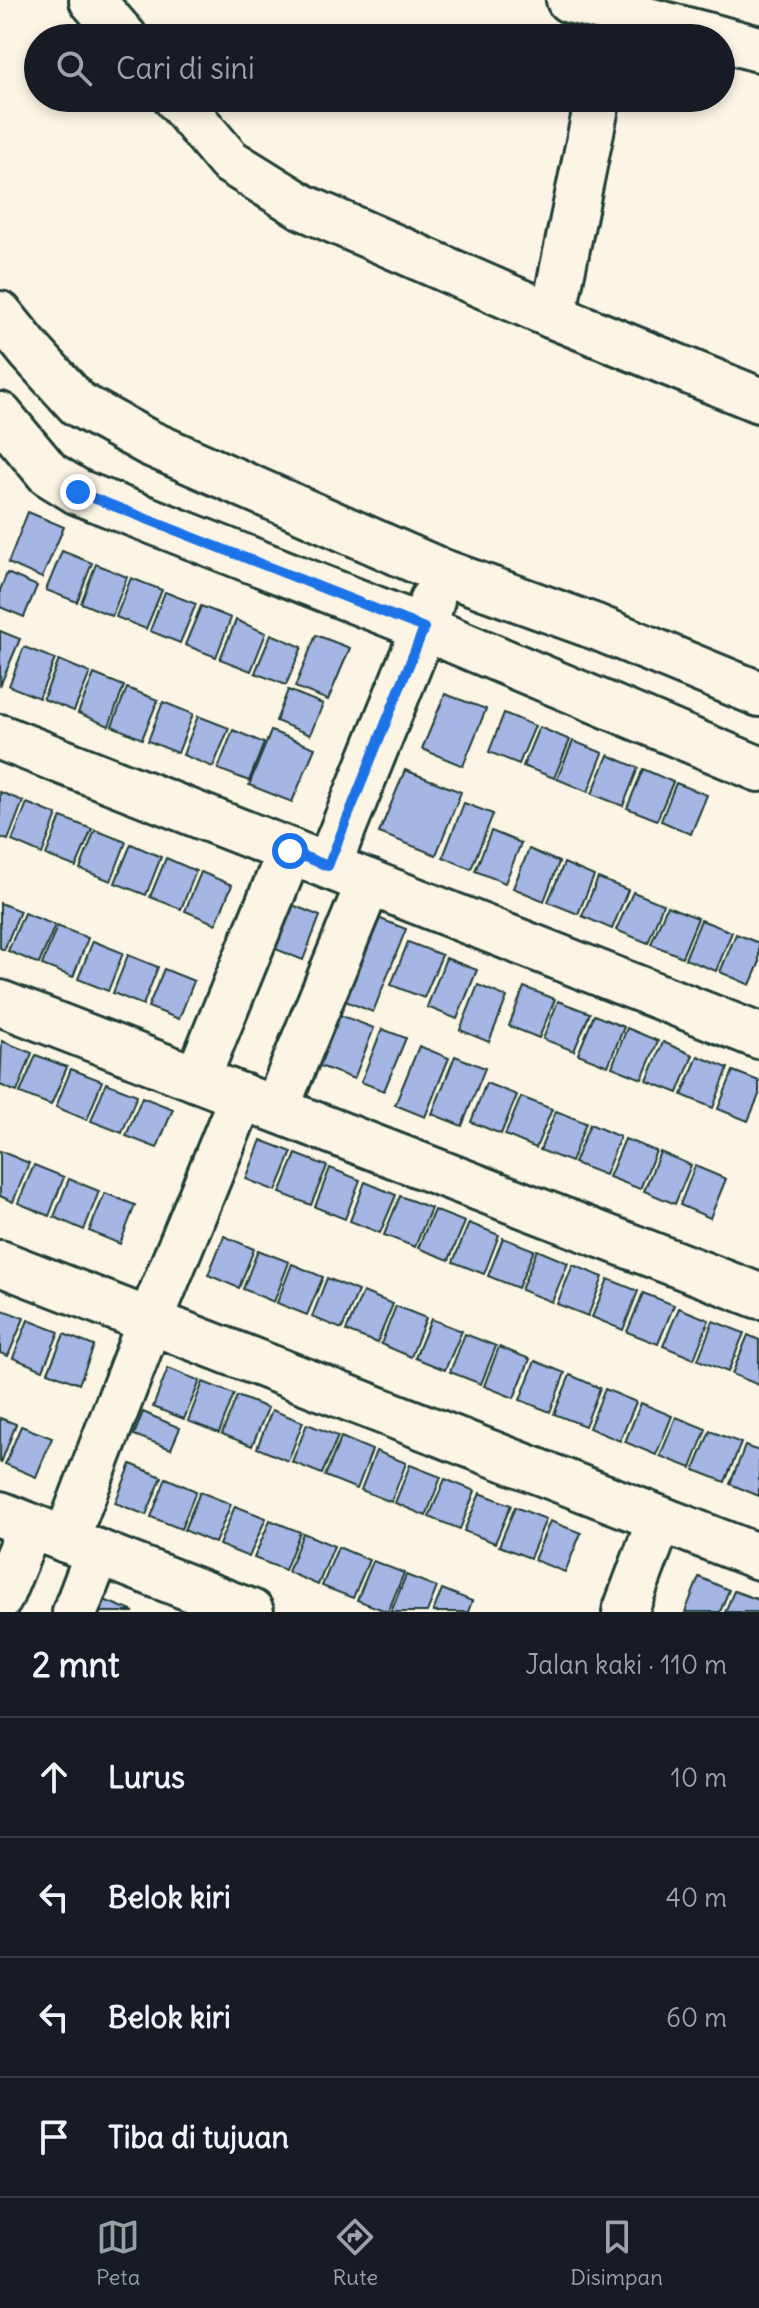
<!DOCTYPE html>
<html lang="id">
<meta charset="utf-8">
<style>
:root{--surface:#171b24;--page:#242831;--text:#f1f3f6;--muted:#9ea1a6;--line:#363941;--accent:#92a19f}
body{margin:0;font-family:Delius,sans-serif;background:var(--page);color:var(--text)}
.stop{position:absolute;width:24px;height:24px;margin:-18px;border:6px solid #1a73e8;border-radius:50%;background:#fff}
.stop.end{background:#1a73e8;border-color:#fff;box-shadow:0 2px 8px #0008}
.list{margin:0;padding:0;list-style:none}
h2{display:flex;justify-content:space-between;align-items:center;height:104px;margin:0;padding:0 32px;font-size:34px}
h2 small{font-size:26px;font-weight:400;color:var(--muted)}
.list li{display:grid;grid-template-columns:52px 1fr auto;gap:24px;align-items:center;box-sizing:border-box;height:120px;padding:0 32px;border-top:2px solid var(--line)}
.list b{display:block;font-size:30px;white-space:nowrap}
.list em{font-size:26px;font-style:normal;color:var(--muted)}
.icon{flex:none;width:44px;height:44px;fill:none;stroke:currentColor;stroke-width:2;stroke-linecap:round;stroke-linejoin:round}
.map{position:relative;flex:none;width:759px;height:1612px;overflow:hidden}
.search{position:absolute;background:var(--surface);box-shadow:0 4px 12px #0003;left:24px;right:24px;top:24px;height:88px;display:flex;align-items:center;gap:20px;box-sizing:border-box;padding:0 28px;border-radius:44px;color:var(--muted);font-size:30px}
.sheet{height:584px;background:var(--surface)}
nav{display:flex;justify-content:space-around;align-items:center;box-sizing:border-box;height:112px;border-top:2px solid var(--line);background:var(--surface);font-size:22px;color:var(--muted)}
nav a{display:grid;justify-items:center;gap:4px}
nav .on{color:var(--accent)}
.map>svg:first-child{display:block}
.building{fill:#a5b5e4;stroke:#1f3d34;stroke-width:2}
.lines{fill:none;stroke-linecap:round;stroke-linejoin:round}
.minor-casing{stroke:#1f3d34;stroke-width:50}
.minor{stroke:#fcf5e5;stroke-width:44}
.route{stroke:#1a73e8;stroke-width:10}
</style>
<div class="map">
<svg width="759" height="1612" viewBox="0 0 759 1612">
<rect width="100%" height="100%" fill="#fcf5e5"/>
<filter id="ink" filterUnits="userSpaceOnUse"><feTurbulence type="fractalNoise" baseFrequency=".0125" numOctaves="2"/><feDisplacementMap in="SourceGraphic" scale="16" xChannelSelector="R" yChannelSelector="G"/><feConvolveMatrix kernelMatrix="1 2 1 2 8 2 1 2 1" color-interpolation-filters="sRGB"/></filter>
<g filter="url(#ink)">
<g class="building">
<polygon points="28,512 64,527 42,578 8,563"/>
<polygon points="62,551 92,563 77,602 46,590"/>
<polygon points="96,564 127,577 112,616 81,603"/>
<polygon points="7,573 37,586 24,617 0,607 0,590"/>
<polygon points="131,578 162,590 146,629 116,617"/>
<polygon points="165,592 196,604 180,643 150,631"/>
<polygon points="201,606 231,618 216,657 185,645"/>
<polygon points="236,620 266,633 251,671 220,659"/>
<polygon points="0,631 20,639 0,686"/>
<polygon points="271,634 302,647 286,685 255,673"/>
<polygon points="316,635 350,648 328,700 295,687"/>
<polygon points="24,647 55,659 39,698 9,686"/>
<polygon points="59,660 90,673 74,711 43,699"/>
<polygon points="94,674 124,686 109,726 78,713"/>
<polygon points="127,688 158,700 142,739 112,726"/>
<polygon points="288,690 323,704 310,735 276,721"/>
<polygon points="445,694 486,709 463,766 422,749"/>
<polygon points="163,702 193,714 178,753 148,741"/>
<polygon points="504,713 535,726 519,764 489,752"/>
<polygon points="198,716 229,728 213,767 183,755"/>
<polygon points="539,727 570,740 554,778 523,766"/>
<polygon points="233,730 264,743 249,781 218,769"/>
<polygon points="271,731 315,748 292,802 249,785"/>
<polygon points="573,741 603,753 588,792 557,779"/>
<polygon points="608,755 638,768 623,806 592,794"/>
<polygon points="643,769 673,782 657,820 627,808"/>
<polygon points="405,770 461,792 436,855 379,833"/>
<polygon points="676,783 707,795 691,834 661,821"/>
<polygon points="0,792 23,801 8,840 0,837"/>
<polygon points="27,803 57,815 42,854 12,841"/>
<polygon points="464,803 493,814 471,869 443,857"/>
<polygon points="61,817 92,829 76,867 46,855"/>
<polygon points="95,830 126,842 111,881 80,869"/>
<polygon points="491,831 521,843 505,883 475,871"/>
<polygon points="131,844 161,857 146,895 115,883"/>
<polygon points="529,849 559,862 544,901 513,888"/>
<polygon points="166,858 196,871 181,909 150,897"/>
<polygon points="564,863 594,876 578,914 548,902"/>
<polygon points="201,872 232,885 216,924 185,911"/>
<polygon points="598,878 628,890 612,929 582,916"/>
<polygon points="633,892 663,904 648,943 616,930"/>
<polygon points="0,903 20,911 4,950 0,948"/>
<polygon points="290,904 320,916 303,960 273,948"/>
<polygon points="667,906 698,918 682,957 651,944"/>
<polygon points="363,912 406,929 373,1012 330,995"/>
<polygon points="24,913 55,925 39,964 8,951"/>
<polygon points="701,920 732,932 716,971 685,959"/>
<polygon points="57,926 88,938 73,977 42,965"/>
<polygon points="736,934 759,943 759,964 750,985 720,972"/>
<polygon points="93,941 123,953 108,991 78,979"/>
<polygon points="408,942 442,955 424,998 391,985"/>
<polygon points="128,955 158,967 143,1005 113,993"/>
<polygon points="446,958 477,970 457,1019 427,1007"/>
<polygon points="164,969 194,981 179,1019 148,1007"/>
<polygon points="478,985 507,997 489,1042 460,1030"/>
<polygon points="524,987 555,999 539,1038 509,1026"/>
<polygon points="558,1001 590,1013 574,1051 543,1039"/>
<polygon points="332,1012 374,1028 354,1079 312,1063"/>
<polygon points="594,1015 624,1027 608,1066 578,1054"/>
<polygon points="627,1028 658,1041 642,1079 612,1067"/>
<polygon points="382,1029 406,1038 384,1091 361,1082"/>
<polygon points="2,1041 32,1053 17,1092 0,1085"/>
<polygon points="663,1042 693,1055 678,1093 647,1081"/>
<polygon points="419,1046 449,1058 425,1117 395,1105"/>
<polygon points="36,1055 67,1067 51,1105 20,1093"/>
<polygon points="455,1056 485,1068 462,1126 432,1114"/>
<polygon points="698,1056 728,1068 713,1108 682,1095"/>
<polygon points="71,1069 102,1081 87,1120 56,1107"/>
<polygon points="733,1071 759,1081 759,1095 748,1121 718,1109"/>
<polygon points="106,1083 137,1095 122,1133 91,1121"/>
<polygon points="486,1083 517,1095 501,1134 471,1122"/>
<polygon points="142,1097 173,1109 157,1148 126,1136"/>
<polygon points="521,1097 552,1109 536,1148 505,1135"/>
<polygon points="556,1111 586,1123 571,1162 540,1150"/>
<polygon points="590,1124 620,1137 605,1175 574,1163"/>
<polygon points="625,1139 656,1151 640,1189 609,1177"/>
<polygon points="261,1140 292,1152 276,1191 246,1179"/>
<polygon points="0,1151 29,1163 13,1202 0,1196"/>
<polygon points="660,1152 691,1165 675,1204 644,1191"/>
<polygon points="296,1154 327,1166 311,1205 280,1193"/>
<polygon points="34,1165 64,1177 49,1216 18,1203"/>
<polygon points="695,1166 726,1179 710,1218 680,1205"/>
<polygon points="330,1168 360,1180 345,1219 315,1207"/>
<polygon points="69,1179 99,1191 84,1230 54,1217"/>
<polygon points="365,1182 396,1195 380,1233 350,1221"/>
<polygon points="105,1193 135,1205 120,1244 89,1231"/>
<polygon points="400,1196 431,1208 415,1247 384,1235"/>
<polygon points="434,1210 465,1222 449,1260 418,1248"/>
<polygon points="469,1223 499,1235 484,1274 453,1262"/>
<polygon points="224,1236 254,1249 239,1288 208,1275"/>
<polygon points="503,1238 534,1250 518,1288 488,1276"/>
<polygon points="258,1250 289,1262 274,1302 243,1289"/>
<polygon points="537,1250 568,1263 552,1302 521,1290"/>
<polygon points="292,1264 323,1277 307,1315 277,1303"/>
<polygon points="573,1265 603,1277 588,1316 557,1304"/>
<polygon points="327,1278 358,1291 342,1329 312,1317"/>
<polygon points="608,1279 638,1291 623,1330 592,1317"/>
<polygon points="363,1292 393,1304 377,1343 346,1331"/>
<polygon points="643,1293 674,1305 658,1344 627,1332"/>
<polygon points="396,1306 426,1318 411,1357 381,1344"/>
<polygon points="679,1308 709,1320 694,1359 663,1346"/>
<polygon points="0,1309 24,1318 8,1356 0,1353"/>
<polygon points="431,1319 462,1331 445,1370 415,1358"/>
<polygon points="28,1320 59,1332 43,1370 13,1358"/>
<polygon points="713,1321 744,1333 728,1372 698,1360"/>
<polygon points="64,1334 94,1346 79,1384 48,1372"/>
<polygon points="465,1334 496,1346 481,1384 450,1372"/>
<polygon points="748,1335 759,1340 759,1385 732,1374"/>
<polygon points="499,1347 530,1359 514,1398 484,1386"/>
<polygon points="535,1361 565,1373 550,1412 520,1400"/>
<polygon points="168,1368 200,1381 184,1419 153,1407"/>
<polygon points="570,1375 600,1388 585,1426 554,1414"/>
<polygon points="203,1382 234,1394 219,1433 188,1421"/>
<polygon points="605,1389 636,1402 620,1441 589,1428"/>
<polygon points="237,1396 268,1408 252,1446 222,1434"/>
<polygon points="641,1403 672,1416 656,1455 625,1442"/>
<polygon points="272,1410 303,1422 288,1461 257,1448"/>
<polygon points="143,1412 180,1428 171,1449 134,1435"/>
<polygon points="676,1417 706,1429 691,1468 660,1456"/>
<polygon points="0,1418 16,1424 1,1463 0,1462"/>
<polygon points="307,1424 338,1436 322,1474 292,1462"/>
<polygon points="21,1426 52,1438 36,1477 5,1464"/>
<polygon points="710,1431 741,1443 725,1482 694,1470"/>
<polygon points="341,1437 372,1450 357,1489 325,1476"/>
<polygon points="745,1446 759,1451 759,1496 730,1484"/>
<polygon points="376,1451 406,1463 391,1502 361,1490"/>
<polygon points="131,1464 162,1477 146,1515 115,1503"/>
<polygon points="410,1465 441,1477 426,1516 395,1503"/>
<polygon points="166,1478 196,1491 181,1529 151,1517"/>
<polygon points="445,1479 475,1491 460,1529 429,1517"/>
<polygon points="200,1492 231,1504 215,1543 184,1530"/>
<polygon points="480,1493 511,1505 495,1543 464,1531"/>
<polygon points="235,1506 266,1518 249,1557 219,1545"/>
<polygon points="515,1507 546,1519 530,1558 499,1546"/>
<polygon points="270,1520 300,1532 285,1570 254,1558"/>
<polygon points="550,1521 581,1533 565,1572 534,1560"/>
<polygon points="303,1533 334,1546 318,1585 288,1572"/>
<polygon points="338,1547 369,1560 353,1598 322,1586"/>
<polygon points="373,1561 404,1573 388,1612 357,1600"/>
<polygon points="406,1575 437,1587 427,1612 391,1612"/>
<polygon points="699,1577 729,1590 720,1612 685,1612"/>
<polygon points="442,1589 472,1601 468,1612 433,1612"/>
<polygon points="734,1591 759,1600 759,1612 725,1612"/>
<polygon points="99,1598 134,1612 93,1612"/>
</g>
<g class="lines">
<g class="minor-casing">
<g id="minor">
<polyline points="92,0 125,38"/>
<polyline points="569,0 718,38"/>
<polyline points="721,39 759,49"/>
<polyline points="176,98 229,161 303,207 553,316 759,400"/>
<polyline points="0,314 30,351 78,404 149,443 440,571 596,627 759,694"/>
<polyline points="553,316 598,98"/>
<polyline points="0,415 49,474 78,492 424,628 759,769"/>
<polyline points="0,737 759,1036"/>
<polyline points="328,866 424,628 432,600"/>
<polyline points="0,1003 759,1296"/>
<polyline points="197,1079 290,851"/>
<polyline points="276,1109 369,882"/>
<polyline points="0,1263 759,1557"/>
<polyline points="0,1514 251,1612"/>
<polyline points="66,1540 150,1321 242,1096"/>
<polyline points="0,1598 30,1526"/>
<polyline points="75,1612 98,1552"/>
<polyline points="625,1612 660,1519"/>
</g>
</g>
<use href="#minor" class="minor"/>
</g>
</g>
<g class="lines" filter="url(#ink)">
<polyline class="route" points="78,492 424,628 328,866 290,851"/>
</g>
</svg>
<div class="stop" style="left:290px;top:851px"></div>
<div class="stop end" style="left:78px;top:492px"></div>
<div class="search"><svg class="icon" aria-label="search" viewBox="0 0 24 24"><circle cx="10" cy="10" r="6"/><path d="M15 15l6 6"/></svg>Cari di sini</div>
</div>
<section class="sheet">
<h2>2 mnt<small>Jalan kaki · 110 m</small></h2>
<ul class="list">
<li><svg class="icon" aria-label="ahead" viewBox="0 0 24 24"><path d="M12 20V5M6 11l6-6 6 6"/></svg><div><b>Lurus</b></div><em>10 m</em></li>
<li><svg class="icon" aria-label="left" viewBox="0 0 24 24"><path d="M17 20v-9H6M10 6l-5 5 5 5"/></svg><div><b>Belok kiri</b></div><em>40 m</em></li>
<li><svg class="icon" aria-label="left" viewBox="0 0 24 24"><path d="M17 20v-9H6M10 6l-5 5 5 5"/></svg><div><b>Belok kiri</b></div><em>60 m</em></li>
<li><svg class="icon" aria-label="arrive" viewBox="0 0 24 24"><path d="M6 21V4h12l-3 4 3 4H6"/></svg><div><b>Tiba di tujuan</b></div></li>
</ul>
</section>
<nav>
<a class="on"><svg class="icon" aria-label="map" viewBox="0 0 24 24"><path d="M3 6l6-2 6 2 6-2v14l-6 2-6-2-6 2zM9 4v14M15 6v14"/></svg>Peta</a>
<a><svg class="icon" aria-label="directions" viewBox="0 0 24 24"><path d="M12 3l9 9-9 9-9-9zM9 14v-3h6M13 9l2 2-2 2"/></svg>Rute</a>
<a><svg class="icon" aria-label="saved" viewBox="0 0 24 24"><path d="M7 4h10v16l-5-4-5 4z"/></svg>Disimpan</a>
</nav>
